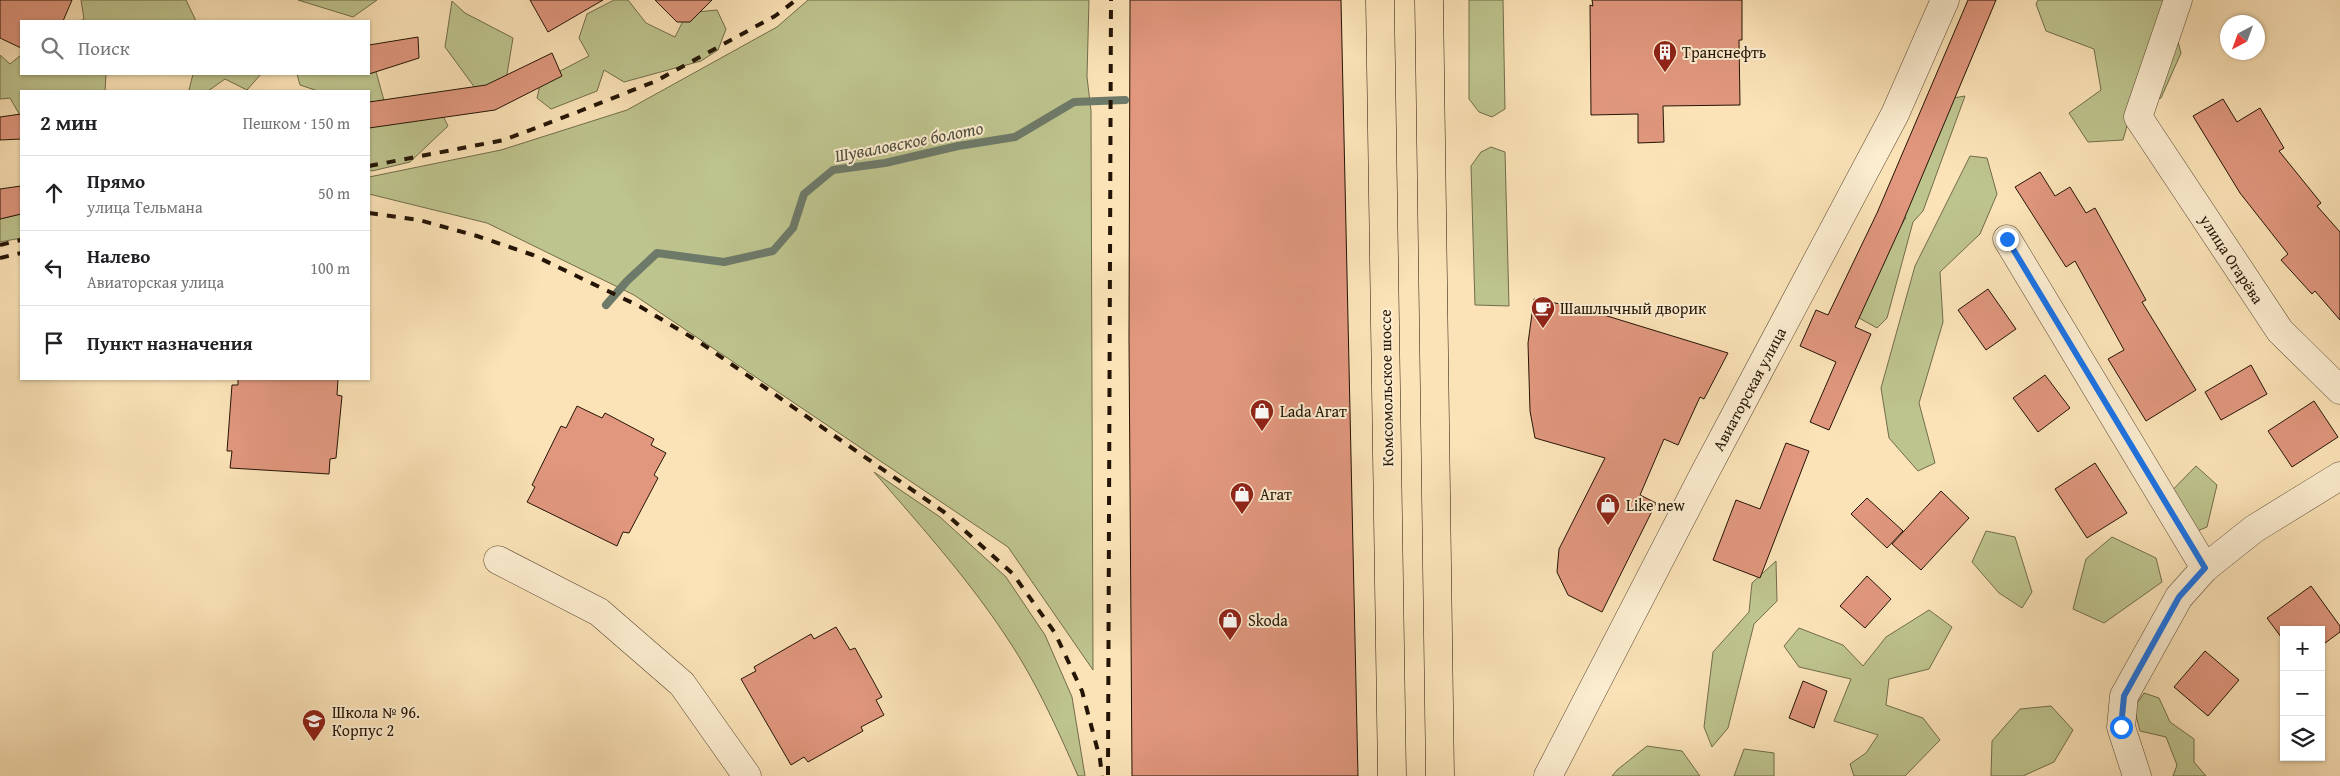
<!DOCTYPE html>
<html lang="ru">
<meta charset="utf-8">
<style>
:root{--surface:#fff;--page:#f2f2f2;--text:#202124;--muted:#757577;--line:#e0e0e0}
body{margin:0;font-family:"Gentium Book Plus",serif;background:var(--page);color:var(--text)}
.controls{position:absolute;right:15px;bottom:15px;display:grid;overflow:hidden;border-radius:0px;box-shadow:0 1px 4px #0004}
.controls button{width:45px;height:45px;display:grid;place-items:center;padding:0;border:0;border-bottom:1px solid var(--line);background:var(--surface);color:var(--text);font:25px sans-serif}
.compass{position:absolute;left:2220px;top:15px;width:45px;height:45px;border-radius:50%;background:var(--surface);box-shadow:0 1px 4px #0004;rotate:221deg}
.stop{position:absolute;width:15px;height:15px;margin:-11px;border:4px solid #1a73e8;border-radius:50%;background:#fff}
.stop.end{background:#1a73e8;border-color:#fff;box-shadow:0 1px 5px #0008}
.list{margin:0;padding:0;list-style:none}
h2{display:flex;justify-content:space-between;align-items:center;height:65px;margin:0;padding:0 20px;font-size:21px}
h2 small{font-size:16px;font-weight:400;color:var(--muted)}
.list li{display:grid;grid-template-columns:32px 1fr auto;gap:15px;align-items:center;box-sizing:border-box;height:75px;padding:0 20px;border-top:1px solid var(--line)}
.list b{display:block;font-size:19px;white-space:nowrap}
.list p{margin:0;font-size:16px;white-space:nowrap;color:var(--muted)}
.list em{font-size:16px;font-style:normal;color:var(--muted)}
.icon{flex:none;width:28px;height:28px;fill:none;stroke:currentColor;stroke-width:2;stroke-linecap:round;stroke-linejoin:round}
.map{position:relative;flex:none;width:2340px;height:776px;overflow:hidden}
.search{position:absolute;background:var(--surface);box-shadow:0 1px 4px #0004;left:20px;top:20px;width:350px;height:55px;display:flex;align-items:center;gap:12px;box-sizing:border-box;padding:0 18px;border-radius:0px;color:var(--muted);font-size:19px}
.panel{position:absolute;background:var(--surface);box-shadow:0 1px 4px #0004;left:20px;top:90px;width:350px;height:290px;border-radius:0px}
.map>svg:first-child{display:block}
.green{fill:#bec48e;stroke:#716c4a}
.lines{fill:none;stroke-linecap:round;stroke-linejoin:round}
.stream{stroke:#6e7a69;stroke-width:8}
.building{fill:#e0977e;stroke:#241405}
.street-casing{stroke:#5a4832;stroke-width:29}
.primary-casing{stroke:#241405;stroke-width:29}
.street{stroke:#fcedd0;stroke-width:28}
.primary{stroke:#fbe3b7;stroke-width:28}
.rail{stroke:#241405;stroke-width:4;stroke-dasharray:9 9;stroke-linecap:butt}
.route{stroke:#1a73e8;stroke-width:6}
.labels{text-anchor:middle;stroke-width:4;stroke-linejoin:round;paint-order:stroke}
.poi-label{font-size:16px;fill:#241405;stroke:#fcedd0;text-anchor:start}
.street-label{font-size:16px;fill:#241405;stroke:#fcedd0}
.water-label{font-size:18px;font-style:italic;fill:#4f503f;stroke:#fcedd0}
</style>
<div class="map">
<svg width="2340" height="776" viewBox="0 0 2340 776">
<rect width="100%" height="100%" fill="#fbe3b7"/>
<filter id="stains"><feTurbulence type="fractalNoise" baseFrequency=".004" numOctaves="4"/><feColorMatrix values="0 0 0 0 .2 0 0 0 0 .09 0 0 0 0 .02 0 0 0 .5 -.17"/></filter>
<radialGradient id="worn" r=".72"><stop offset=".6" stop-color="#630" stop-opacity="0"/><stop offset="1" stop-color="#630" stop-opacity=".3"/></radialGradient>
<g class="green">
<polygon points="81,0 186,0 196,21 80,21 84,19"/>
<polygon points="298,0 377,0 353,17"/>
<polygon points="614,0 628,0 646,23 675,37 687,13 717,10 726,29 718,50 701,61 624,82 604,70 597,91 551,109 537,98 541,81 589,56 579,38 587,14"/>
<polygon points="808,0 1089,0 1087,77 1091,111 1093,670 1008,547 634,295 487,223 369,194 369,177 501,150 627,110 777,27"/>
<polygon points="1469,0 1503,0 1505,109 1492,117 1479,112 1469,99"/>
<polygon points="2038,0 2167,0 2181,53 2161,98 2132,108 2123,140 2088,142 2069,113 2101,90 2094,49 2046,31 2036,4"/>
<polygon points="452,1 465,13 513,38 506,80 478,92 445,47"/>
<polygon points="0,55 10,64 21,55 21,74 106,74 105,91 21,91 21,117 10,98 0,99"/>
<polygon points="369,55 372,57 388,115 441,112 448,126 410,162 372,171 369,170 369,91 318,91 300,85 297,74 369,74"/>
<polygon points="193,74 261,74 247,90 225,79 208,91 192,91 189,90"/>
<polygon points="1965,96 1923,211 1913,222 1887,318 1877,328 1852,314 1857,285 1906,218 1896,204 1947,99"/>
<polygon points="1491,147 1505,152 1509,306 1475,305 1471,166 1481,152"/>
<polygon points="1970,156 1987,158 1997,194 1980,234 1940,272 1943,322 1919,403 1935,463 1918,471 1889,438 1881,388 1915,266"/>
<polygon points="21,214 21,238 0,242 0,219"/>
<polygon points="2196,466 2217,485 2207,527 2178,539 2154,509"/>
<path d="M 874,472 L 940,517 L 1006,577 L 1045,635 L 1072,697 L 1085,776 L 1078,776 C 1061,737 1043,697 1021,660 C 980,592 926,532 874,472 Z"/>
<polygon points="1986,531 2015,537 2032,592 2022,608 1999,593 1972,562"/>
<polygon points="2112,537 2156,558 2162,582 2104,623 2073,609 2086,559"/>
<polygon points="1776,561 1777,601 1754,624 1728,728 1712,747 1704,727 1713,652 1749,612 1752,583"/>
<polygon points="1929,610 1952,627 1929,669 1889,679 1886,705 1923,718 1940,740 1905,776 1854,776 1850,764 1866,753 1878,735 1834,721 1851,679 1799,667 1784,646 1799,628 1843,645 1863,666 1886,637"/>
<polygon points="2144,693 2159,698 2170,722 2194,739 2194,762 2206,776 2173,776 2177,765 2166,737 2140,731 2134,708"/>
<polygon points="2051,706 2073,730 2054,762 2023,776 1991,776 1992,741 2020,709"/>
<polygon points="1647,746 1682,751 1700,776 1612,776 1617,770"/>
<polygon points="1744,749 1774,753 1774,776 1734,776"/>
</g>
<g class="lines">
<polyline class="stream" points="606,305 627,281 657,253 724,262 773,251 793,228 804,194 833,170 885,163 958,146 1015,137 1074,102 1125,100"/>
</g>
<g class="building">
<polygon points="0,0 72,0 63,21 21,21 21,48 0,38"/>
<polygon points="530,0 603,0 548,32"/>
<polygon points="655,0 712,0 690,22 677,22"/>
<polygon points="1130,0 1341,0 1358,776 1132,776 1129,339"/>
<polygon points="1592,0 1742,0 1742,40 1739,40 1740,105 1663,106 1664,142 1638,143 1638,114 1591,115 1590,5 1593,6"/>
<polygon points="1968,0 1996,0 1902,224 1855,327 1871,334 1829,430 1810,422 1836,362 1800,346 1816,310 1828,315 1877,213"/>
<polygon points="418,37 419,58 369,74 369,45"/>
<polygon points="552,53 562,76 495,110 369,128 369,102 486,85"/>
<polygon points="2223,99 2237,122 2260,108 2284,148 2279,151 2321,203 2317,206 2340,232 2340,320 2315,291 2312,294 2281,260 2288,254 2240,193 2193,116"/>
<polygon points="21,114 21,139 0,140 0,117"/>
<polygon points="2040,172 2055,196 2070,187 2086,213 2095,208 2146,300 2142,302 2196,390 2146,421 2108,359 2124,350 2075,261 2066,267 2015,187"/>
<polygon points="21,186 21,214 0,219 0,189"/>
<polygon points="1988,289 2016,329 1986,350 1958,310"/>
<polygon points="1534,299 1581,308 1728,353 1704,399 1700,397 1678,445 1664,439 1640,495 1656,503 1602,612 1568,595 1557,572 1559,549 1605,458 1535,438 1530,411 1528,343"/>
<polygon points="2251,365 2267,394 2221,420 2205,392"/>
<polygon points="2045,375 2070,408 2038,432 2013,398"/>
<polygon points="238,379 338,379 337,395 342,396 336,458 330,459 329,474 230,468 232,451 227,451 232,385 238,385"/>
<polygon points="2314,401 2338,437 2292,467 2268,431"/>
<polygon points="577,406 602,418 605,413 654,439 651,445 666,453 654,475 658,478 629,533 623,532 617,546 527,502 535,487 532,485 561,426 566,428"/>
<polygon points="1786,443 1809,451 1760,578 1713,560 1736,500 1760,509"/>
<polygon points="2095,463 2127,513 2087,538 2055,489"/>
<polygon points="1941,491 1969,518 1921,570 1892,544"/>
<polygon points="1867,498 1903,531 1887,548 1851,514"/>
<polygon points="1867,576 1891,599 1865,628 1840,606"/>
<polygon points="2311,586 2340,626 2340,632 2321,646 2321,630 2284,630 2284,641 2267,618"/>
<polygon points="836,627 850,650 855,648 882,697 876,700 884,715 861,727 863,731 808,762 804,757 791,765 741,679 756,671 754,667 811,634 814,639"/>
<polygon points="2205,651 2239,680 2208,716 2174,687"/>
<polygon points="1803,681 1827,691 1814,728 1789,718"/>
</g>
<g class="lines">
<g class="street-casing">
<g id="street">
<polyline points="2178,0 2138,117 2280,331 2340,390"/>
<polyline points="2007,239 2205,568"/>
<polyline points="498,560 599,612 682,684 747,776"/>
<polyline points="1548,776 1704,474 1895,114 1945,0"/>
<polyline points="2137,776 2121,727 2124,696 2179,597 2205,568 2254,529 2340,476"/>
</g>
</g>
<g class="primary-casing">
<g id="primary">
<polyline points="1380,0 1392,776"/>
<polyline points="1429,0 1440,776"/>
</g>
</g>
<use href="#street" class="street"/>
<use href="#primary" class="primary"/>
<g class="rail">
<polyline points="369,166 504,140 580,111 656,81 775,16 796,0"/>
<polyline points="369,213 419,220 477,236 533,255 639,306 698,341 944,512 1013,574 1055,633 1082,691 1100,759 1102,776"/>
<polyline points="0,245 21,240"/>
<polyline points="0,258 21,253"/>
<polyline points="1108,775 1111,0"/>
</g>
</g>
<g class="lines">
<polyline class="route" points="2007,239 2205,568 2179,597 2124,696 2121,727"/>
</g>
<defs>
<g id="building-pin" transform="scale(1.25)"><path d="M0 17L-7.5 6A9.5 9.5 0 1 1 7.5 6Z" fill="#8f2418" stroke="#fcedd0"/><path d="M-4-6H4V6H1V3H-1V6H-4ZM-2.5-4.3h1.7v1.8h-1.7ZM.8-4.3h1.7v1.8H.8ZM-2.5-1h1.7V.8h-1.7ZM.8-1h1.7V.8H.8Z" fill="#fff"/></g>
<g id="cafe-pin" transform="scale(1.25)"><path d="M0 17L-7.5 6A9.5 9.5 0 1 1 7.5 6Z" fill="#8f2418" stroke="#fcedd0"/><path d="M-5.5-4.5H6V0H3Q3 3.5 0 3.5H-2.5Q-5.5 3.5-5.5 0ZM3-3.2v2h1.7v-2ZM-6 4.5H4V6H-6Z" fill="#fff"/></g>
<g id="shop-pin" transform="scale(1.25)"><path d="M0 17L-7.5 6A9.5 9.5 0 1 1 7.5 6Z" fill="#8f2418" stroke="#fcedd0"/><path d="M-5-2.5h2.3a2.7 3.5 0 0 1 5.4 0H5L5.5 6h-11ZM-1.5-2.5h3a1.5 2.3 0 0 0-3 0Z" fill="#fff"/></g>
<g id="school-pin" transform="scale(1.25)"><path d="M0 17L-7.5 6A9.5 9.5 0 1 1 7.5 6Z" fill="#8f2418" stroke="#fcedd0"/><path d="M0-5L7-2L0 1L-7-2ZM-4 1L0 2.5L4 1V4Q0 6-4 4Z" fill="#fff"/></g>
</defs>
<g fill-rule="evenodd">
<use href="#building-pin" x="1665" y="52"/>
<use href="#cafe-pin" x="1543" y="308"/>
<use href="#shop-pin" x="1262" y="411"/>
<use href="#shop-pin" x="1242" y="494"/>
<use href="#shop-pin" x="1608" y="505"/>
<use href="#shop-pin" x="1230" y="620"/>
<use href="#school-pin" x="314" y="721"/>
</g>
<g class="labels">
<g class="poi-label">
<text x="1682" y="58">Транснефть</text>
<text x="1560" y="314">Шашлычный дворик</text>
<text x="1280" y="417">Lada Агат</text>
<text x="1260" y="500">Агат</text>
<text x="1626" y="511">Like new</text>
<text x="1248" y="626">Skoda</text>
<text x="332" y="718">Школа № 96.<tspan x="332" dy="18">Корпус 2</tspan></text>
</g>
<g class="street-label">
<text transform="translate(2232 259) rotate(57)" y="6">улица Огарёва</text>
<text transform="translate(1386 388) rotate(-91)" y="6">Комсомольское шоссе</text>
<text transform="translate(1749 389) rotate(-62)" y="6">Авиаторская улица</text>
</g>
<g class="water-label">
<text transform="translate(909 142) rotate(-11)" y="6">Шуваловское болото</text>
</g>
</g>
<rect width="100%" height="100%" filter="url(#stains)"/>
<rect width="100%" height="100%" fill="url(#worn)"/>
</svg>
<div class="controls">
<button>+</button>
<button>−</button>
<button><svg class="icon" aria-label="layers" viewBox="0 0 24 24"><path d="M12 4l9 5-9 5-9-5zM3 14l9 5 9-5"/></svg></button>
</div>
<svg class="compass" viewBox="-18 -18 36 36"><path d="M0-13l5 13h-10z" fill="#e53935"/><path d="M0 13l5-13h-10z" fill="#757577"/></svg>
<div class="stop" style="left:2121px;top:727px"></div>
<div class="stop end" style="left:2007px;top:239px"></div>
<div class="search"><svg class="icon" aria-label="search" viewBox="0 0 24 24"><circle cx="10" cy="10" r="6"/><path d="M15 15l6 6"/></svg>Поиск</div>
<section class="panel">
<h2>2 мин<small>Пешком · 150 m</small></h2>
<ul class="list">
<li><svg class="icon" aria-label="ahead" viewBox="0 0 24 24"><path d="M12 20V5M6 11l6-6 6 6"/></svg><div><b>Прямо</b><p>улица Тельмана</p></div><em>50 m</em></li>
<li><svg class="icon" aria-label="left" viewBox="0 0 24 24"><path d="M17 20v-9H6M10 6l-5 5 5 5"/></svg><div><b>Налево</b><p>Авиаторская улица</p></div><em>100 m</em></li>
<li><svg class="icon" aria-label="arrive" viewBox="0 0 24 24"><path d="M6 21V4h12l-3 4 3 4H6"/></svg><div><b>Пункт назначения</b></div></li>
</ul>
</section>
</div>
